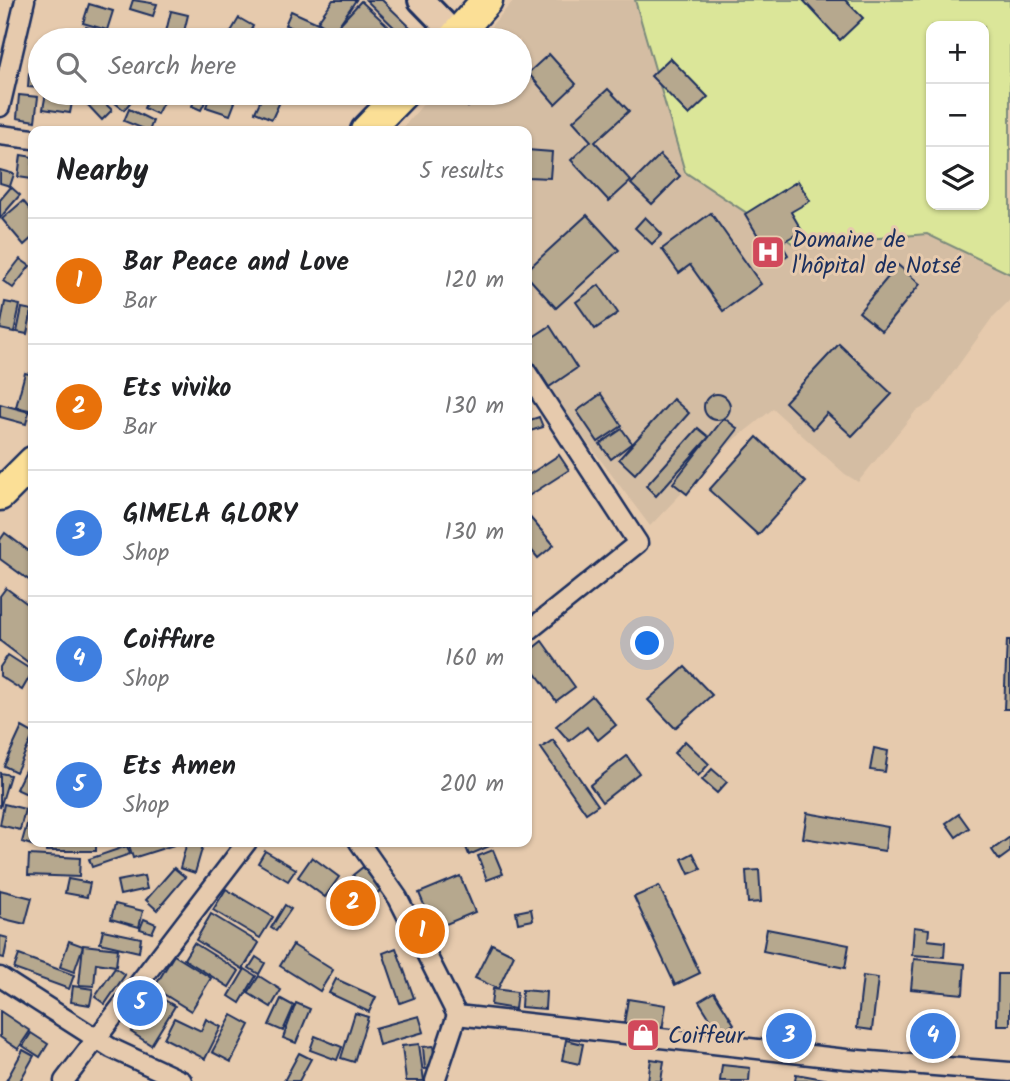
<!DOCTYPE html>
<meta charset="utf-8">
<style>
:root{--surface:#fff;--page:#f2f2f2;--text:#202124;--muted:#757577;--line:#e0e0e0;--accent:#d93025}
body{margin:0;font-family:Kalam,sans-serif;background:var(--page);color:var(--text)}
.controls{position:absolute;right:21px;top:21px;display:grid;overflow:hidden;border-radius:14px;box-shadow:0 2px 5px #0004}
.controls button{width:63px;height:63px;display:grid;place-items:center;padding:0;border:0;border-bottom:2px solid var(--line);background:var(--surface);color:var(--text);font:35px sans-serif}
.you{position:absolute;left:648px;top:644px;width:24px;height:24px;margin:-18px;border:5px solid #fff;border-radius:50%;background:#1a73e8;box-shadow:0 0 0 10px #1a73e833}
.badge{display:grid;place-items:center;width:46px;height:46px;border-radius:50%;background:var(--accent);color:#fff;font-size:23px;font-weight:700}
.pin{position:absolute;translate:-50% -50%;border:4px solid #fff;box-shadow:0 2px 7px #0006}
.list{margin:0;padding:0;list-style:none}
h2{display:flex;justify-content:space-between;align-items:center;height:91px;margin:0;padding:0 28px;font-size:30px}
h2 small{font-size:23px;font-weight:400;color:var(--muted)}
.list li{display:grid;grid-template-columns:46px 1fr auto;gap:21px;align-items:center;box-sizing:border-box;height:126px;padding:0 28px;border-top:2px solid var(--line)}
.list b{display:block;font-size:26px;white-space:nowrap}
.list p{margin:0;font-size:23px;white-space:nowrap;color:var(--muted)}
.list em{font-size:23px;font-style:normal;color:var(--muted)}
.icon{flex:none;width:38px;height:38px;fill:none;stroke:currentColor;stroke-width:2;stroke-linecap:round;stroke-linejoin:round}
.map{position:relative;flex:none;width:1010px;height:1081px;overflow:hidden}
.search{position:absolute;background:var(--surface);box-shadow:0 2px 5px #0004;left:28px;top:28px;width:504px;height:77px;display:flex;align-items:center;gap:18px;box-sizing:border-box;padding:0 24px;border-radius:38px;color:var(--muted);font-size:26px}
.panel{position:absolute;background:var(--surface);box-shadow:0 2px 5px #0004;left:28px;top:126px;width:504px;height:721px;border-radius:14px}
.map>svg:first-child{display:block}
.built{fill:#d4bda3}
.green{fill:#dbe699;stroke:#7b8a7c;stroke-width:2;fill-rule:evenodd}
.building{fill:#b6a88e;stroke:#1b2f5e;stroke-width:2}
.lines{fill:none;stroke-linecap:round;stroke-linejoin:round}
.minor-casing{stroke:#1b2f5e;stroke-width:23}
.secondary-casing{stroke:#1b2f5e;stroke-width:30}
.trunk-casing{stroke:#1b2f5e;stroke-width:35}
.minor{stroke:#e6caad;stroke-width:18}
.secondary{stroke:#e6caad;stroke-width:24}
.trunk{stroke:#fbdf96;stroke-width:30}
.labels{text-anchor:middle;stroke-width:6;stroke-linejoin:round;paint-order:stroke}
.poi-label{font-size:23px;fill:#1b2f5e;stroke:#e6caad;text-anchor:start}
</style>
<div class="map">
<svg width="1010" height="1081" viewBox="0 0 1010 1081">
<rect width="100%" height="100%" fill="#e6caad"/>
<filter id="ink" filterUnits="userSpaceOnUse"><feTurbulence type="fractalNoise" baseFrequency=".0143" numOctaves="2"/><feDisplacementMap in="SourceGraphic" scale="14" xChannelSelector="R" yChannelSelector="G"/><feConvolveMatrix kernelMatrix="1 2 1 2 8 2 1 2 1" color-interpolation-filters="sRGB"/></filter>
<g filter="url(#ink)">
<polygon class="built" points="514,0 888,0 931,205 984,205 1010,134 1010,300 992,318 932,402 915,412 858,482 845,474 773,409 729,444 650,526 569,418 527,356 527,131 400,131 433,93 520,93 520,40 479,40"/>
<path class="green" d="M 635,0 L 1010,0 L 1010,274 L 927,234 L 795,245 L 685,172 ZM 931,26 L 984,26 L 984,205 L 931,205 Z"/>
<g class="building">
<polygon points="133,0 157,4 153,16 130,9"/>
<polygon points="333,0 356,0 334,32 318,21"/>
<polygon points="366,0 382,0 411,28 403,36"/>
<polygon points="803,0 845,0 863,18 840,40"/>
<polygon points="361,1 388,26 376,40 355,40 339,25"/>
<polygon points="89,4 113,11 107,30 83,23"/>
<polygon points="171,11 188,15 182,40 165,36"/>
<polygon points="291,11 329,28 323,40 285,25"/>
<polygon points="239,18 253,26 245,40 226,40"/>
<polygon points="86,27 109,34 107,40 82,40"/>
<polygon points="549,54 576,84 555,104 528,73"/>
<polygon points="670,58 708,97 689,115 651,76"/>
<polygon points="29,73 40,74 40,88 28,87"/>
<polygon points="608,89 629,111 595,142 631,181 609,201 571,160 591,141 573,121"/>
<polygon points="46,93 73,97 70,113 43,109"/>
<polygon points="94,93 112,110 102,120 85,102"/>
<polygon points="121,93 138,93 124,110 114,102"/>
<polygon points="151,93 168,93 157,114 144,108"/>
<polygon points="211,93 235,102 230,115 206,107"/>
<polygon points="264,93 284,93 272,119 255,112"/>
<polygon points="456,93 484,93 468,107"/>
<polygon points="197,94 207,98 201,110 192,106"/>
<polygon points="19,95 38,97 35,121 17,118"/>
<polygon points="129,109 153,121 149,131 124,121"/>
<polygon points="527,150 552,152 550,178 527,177"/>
<polygon points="21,155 33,157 32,179 18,177"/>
<polygon points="660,155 680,176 652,204 631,184"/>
<polygon points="0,170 14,174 10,186 0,183"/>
<polygon points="798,181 810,201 791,212 802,231 781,243 788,255 775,264 745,214"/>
<polygon points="11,187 20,195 0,218 0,200"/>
<polygon points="23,201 33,213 33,237 24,245 2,219"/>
<polygon points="711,213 761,284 723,311 690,265 679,273 662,249"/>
<polygon points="587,215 619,250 556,308 527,276 527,270"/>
<polygon points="645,217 662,234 652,244 635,228"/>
<polygon points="20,259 30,266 13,288 3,281"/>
<polygon points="898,265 920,284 882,331 859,312"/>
<polygon points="599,285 618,313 595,329 576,302"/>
<polygon points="5,302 20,305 14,332 0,329"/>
<polygon points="22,308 32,310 27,334 17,332"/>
<polygon points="550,326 577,368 549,387 527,353 527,341"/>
<polygon points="839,344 892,394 852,436 827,413 813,429 785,402"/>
<polygon points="25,373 33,375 33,411 16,407"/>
<circle cx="717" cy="407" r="13"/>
<polygon points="601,394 622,426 598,442 577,411"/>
<polygon points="673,399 689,413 635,474 619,459"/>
<polygon points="0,404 29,412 26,424 0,417"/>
<polygon points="539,417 543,427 527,432 527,421"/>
<polygon points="724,418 738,429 687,494 673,483"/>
<polygon points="698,428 709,437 656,496 646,486"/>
<polygon points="622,429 632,443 611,459 600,444"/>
<polygon points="757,437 806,482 758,535 709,490"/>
<polygon points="559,455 569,470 527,497 527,476"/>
<polygon points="527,514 554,545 538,558 527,545"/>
<polygon points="5,533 33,554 33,583 0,559 0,540"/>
<polygon points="6,588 33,608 33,666 0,641 0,596"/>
<polygon points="1007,640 1010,640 1010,709 1004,709"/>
<polygon points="542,641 575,687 556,701 527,661 527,653"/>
<polygon points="8,655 33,671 22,690 0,676 0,667"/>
<polygon points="685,667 712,695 675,728 648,700"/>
<polygon points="592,696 616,725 598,740 587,727 569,741 556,726"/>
<polygon points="22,727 33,733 33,736 16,772 4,766"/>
<polygon points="553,740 598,805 586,813 541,748"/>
<polygon points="685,741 709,764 698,776 674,753"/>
<polygon points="874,748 888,751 885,772 870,770"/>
<polygon points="627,756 639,773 602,802 590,785"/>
<polygon points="27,766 33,769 33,781 27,794 16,789"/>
<polygon points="712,769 727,782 717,793 702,780"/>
<polygon points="0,773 10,775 0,808"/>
<polygon points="4,804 25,809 20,830 0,825"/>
<polygon points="807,813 888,827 885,851 803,838"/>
<polygon points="959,814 969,828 956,837 946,823"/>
<polygon points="29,817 33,818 33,842 40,842 38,847 22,842"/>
<polygon points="1010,837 1010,852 999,860 992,850"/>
<rect x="46" y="842" width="50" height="9"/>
<polygon points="139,842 172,842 174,845 133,858 129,845"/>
<polygon points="187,842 204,842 195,873 180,868"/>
<polygon points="464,842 491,842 492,845 469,855"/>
<polygon points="127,846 130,854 92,867 89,859"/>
<polygon points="493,850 503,874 487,880 478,856"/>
<polygon points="265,851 296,869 288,881 258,863"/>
<polygon points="693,853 701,869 689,874 682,859"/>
<polygon points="29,855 80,858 79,877 28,875"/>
<polygon points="312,857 339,877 325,897 298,877"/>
<polygon points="363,867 381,890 371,898 353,875"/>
<polygon points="174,868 185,877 157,910 146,900"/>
<polygon points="759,870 761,902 748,903 746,871"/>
<polygon points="144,876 147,889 120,895 117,881"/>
<polygon points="460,876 475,912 434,929 419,893"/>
<polygon points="68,879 90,883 87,897 65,893"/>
<polygon points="659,886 700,973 675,985 634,897"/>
<polygon points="226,889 273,917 260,938 213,910"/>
<polygon points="0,890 32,898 25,924 0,918"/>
<polygon points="115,904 143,911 139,927 111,919"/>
<polygon points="285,905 291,909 276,931 271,928"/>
<polygon points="531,909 533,920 518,923 516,912"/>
<polygon points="211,914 259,943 243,969 196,940"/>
<polygon points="144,919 156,924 152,933 140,929"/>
<polygon points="914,927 929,929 928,940 945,942 944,957 912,955"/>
<polygon points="767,929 849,945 845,968 763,951"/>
<polygon points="103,930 141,938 139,952 100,943"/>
<polygon points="0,936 8,938 4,958 0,957"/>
<polygon points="69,941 83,946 74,972 60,967"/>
<polygon points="194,943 239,971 229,987 184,959"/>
<polygon points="492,944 514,955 498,989 475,978"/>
<polygon points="83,945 118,949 116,966 96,963 94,986 79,985"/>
<polygon points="293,945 333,970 320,991 280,966"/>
<polygon points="396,948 414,998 400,1003 383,953"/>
<polygon points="19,955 74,975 69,989 14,969"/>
<polygon points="174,955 211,978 191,1011 154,988"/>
<polygon points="256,957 265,963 259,974 249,968"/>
<polygon points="914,959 965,964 963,994 911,989"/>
<polygon points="115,968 125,975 105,1004 95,997"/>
<polygon points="245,969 256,976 240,1003 229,996"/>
<polygon points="998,974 1010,974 1010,1025 997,1025"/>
<polygon points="259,976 281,990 271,1007 248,993"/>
<polygon points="863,976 878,978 872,1030 857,1028"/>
<polygon points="336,979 376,997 369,1012 329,993"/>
<polygon points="73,986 93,989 90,1005 71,1002"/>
<polygon points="493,989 517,992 515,1009 491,1005"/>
<polygon points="522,990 546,992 545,1009 521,1007"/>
<polygon points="714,992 734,1024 719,1033 699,1001"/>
<polygon points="154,994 175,1006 151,1045 131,1032"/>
<polygon points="281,999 294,1006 283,1031 269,1025"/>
<polygon points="628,999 666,1005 662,1030 624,1024"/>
<polygon points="296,1003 310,1009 296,1043 283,1038"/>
<polygon points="0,1011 30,1031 18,1049 0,1037"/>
<polygon points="355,1013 368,1017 354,1062 341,1058"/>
<polygon points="232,1015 250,1025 231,1062 212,1052"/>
<polygon points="419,1016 424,1032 379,1045 375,1028"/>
<polygon points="174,1018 201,1031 206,1019 221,1027 205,1059 164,1038"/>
<polygon points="31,1033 48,1044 40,1057 23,1046"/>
<polygon points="315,1036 342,1047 337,1060 310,1050"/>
<polygon points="566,1040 583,1044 579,1064 562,1060"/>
<polygon points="419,1044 424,1081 406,1081 402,1046"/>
<polygon points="433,1046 436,1068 425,1069 423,1047"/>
<polygon points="23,1050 34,1056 20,1081 6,1081"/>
<polygon points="299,1053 311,1059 299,1081 284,1081"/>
<polygon points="651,1059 664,1061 661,1081 648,1081"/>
<polygon points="722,1065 750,1068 749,1081 720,1081"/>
<polygon points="796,1074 835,1081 795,1081"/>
</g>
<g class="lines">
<g class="minor-casing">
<g id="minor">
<polyline points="0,107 25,0"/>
<polyline points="0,135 33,139"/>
<polyline points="527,373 638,543 527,632"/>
<polyline points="359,842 398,898 457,1015 435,1081"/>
<polyline points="0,977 111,1048 182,1081"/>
<polyline points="457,1015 846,1059 1010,1072"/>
<polyline points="64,1081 247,842"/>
</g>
</g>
<g class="secondary-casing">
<polyline id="secondary" points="421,0 456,36"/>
</g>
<g class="trunk-casing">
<g id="trunk">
<polyline points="452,40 487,0"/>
<polyline points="366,131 403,93"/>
<polyline points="0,495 33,462"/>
</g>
</g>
<use href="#minor" class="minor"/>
<use href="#secondary" class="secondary"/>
<use href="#trunk" class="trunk"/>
</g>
</g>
<defs>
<g id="hospital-square" transform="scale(1.75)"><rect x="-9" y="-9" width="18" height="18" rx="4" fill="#d1495b" stroke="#e6caad"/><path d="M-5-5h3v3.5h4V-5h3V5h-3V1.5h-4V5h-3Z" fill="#fff"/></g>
<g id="shop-square" transform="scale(1.75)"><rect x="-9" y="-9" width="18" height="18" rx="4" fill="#d1495b" stroke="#e6caad"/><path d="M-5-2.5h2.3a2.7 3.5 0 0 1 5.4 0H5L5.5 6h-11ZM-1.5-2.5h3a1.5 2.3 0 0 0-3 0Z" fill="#fff"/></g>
</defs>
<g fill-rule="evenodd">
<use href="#hospital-square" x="768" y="252"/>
<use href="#shop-square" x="643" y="1035"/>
</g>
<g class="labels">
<g class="poi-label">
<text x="792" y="247">Domaine de<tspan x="792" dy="26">l'hôpital de Notsé</tspan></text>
<text x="668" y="1043">Coiffeur</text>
</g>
</g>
</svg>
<div class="controls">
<button>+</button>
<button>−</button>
<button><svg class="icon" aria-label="layers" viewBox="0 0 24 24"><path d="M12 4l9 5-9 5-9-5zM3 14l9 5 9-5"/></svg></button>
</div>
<div class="you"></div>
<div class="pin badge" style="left:422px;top:931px;background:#e8710a">1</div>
<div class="pin badge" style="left:353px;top:903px;background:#e8710a">2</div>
<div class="pin badge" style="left:789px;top:1036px;background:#3f7fe0">3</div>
<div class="pin badge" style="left:933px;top:1036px;background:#3f7fe0">4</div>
<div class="pin badge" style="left:140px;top:1003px;background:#3f7fe0">5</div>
<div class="search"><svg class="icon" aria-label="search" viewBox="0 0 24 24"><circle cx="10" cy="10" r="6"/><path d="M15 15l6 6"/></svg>Search here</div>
<section class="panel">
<h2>Nearby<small>5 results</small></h2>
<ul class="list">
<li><span class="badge" style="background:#e8710a">1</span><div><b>Bar Peace and Love</b><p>Bar</p></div><em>120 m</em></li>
<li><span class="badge" style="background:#e8710a">2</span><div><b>Ets viviko</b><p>Bar</p></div><em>130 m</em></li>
<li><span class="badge" style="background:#3f7fe0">3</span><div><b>GIMELA GLORY</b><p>Shop</p></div><em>130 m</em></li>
<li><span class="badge" style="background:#3f7fe0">4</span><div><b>Coiffure</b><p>Shop</p></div><em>160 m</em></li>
<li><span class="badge" style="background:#3f7fe0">5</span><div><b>Ets Amen</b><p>Shop</p></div><em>200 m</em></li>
</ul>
</section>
</div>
